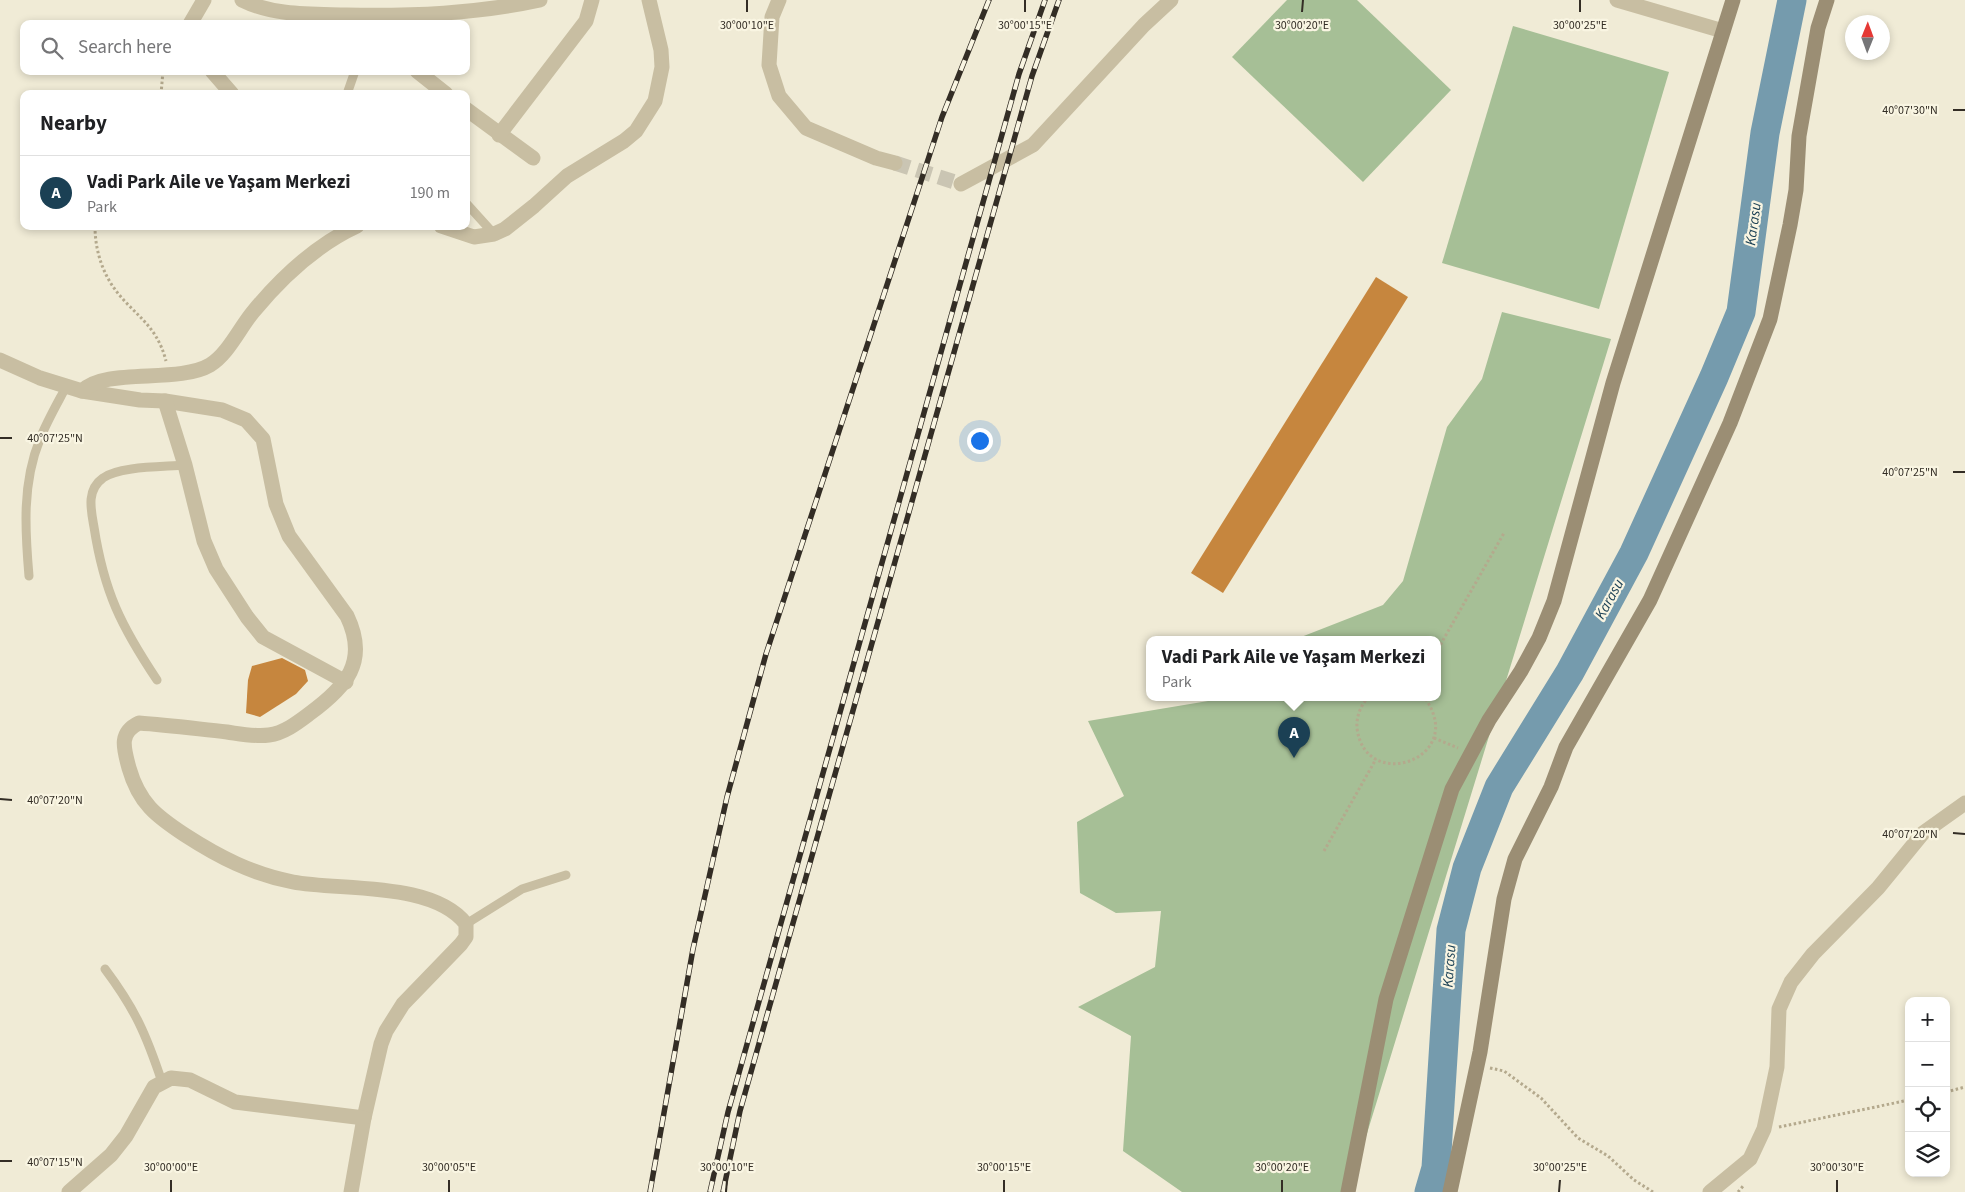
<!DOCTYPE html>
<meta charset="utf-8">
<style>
:root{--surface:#fff;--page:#f6f6f6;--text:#202124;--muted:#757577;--line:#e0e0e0;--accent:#1b4054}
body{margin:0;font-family:"Source Sans 3",sans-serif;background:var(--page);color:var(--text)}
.controls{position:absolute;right:15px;bottom:15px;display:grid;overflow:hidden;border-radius:10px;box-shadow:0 2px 8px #0003}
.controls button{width:45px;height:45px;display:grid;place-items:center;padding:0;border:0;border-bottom:1px solid var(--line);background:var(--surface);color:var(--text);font:25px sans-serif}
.compass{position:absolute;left:1845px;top:15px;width:45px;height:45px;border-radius:50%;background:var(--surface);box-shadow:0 2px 8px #0003;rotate:1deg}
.you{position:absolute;left:979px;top:440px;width:18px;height:18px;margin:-12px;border:4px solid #fff;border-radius:50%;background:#1a73e8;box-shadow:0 0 0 8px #1a73e833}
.badge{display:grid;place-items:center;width:32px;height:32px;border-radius:50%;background:var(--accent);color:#fff;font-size:16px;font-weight:700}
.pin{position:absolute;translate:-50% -41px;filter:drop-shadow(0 1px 2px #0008)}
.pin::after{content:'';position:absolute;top:26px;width:18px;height:15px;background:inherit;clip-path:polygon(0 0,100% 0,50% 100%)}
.popup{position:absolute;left:1146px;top:636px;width:295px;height:65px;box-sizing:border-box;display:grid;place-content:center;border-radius:10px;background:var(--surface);filter:drop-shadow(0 1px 4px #0005);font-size:16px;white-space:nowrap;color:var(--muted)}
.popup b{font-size:19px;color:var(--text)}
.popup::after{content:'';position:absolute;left:50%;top:100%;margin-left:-10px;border:10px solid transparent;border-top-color:var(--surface)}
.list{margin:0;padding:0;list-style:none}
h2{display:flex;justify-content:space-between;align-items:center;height:65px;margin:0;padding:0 20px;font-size:21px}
h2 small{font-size:16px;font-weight:400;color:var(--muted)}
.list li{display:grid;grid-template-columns:32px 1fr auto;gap:15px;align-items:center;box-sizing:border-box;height:75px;padding:0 20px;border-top:1px solid var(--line)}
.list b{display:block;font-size:19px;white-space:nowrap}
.list p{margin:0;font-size:16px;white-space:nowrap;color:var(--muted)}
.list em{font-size:16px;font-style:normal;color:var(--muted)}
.icon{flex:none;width:28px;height:28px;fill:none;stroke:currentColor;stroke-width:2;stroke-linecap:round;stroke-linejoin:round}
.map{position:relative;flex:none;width:1965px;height:1192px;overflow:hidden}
.search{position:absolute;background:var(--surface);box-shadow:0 2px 8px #0003;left:20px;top:20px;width:450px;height:55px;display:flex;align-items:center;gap:12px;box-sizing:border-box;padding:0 18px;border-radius:10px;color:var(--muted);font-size:19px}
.panel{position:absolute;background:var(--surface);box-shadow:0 2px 8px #0003;left:20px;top:90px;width:450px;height:140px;border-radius:10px}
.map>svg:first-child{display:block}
.green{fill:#a6bf96}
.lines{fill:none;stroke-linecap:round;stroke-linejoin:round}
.river{stroke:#759bad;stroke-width:29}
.building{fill:#c6863e}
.street-tunnel{stroke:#cac5b3;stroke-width:15;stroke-dasharray:15 8;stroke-linecap:butt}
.path{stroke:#b4a98d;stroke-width:3;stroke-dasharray:2.5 2.5;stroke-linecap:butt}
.lane{stroke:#c8bea2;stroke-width:9}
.street{stroke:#c8bea2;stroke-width:15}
.secondary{stroke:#9b8e74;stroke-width:15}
.rail-casing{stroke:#332d25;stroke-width:5.5}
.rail{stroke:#f9f5e2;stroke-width:4;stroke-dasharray:11;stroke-linecap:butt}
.ticks{fill:none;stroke:#332d25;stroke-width:2}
.labels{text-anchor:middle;stroke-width:4.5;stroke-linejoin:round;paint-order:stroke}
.water-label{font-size:15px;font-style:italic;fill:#1b4054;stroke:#f9f5e2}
.ticks-label{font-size:12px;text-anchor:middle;fill:#332d25;stroke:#f9f5e2;stroke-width:4.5;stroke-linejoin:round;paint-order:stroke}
</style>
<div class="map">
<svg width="1965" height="1192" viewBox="0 0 1965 1192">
<rect width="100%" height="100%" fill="#f0ebd6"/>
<g class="green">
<polygon points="1287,0 1357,0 1451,90 1363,182 1232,57"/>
<polygon points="1513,26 1669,72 1599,309 1442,263"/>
<polygon points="1502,312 1611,339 1349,1192 1182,1192 1123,1151 1131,1036 1078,1007 1155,967 1161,911 1116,913 1080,893 1077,822 1124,796 1088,721 1232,697 1438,697 1438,639 1296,639 1383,605 1403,581 1447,427 1482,379"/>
</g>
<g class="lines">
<polyline class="river" points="1429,1192 1436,1168 1451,930 1467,868 1499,787 1570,672 1634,553 1714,377 1741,312 1765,133 1792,0"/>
</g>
<g class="building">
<polygon points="1376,277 1408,297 1223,593 1191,573"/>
<polygon points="282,658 305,670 308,681 296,694 260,717 246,713 248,680 252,666"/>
</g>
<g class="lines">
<polyline class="street-tunnel" points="895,163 961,184"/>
<g class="path">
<polyline points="161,94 163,71"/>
<path d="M 95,226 C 95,246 100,265 110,282 C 129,313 156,321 166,361"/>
<polyline points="1438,649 1504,533"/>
<path d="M 1369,697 C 1361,704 1356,717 1357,728 C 1365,795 1470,758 1424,697"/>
<polyline points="1434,738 1458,748"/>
<polyline points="1324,851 1376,759"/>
<polyline points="1490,1068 1504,1071 1541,1098 1578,1138 1608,1156 1634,1180 1653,1192"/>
<polyline points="1946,1092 1965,1087"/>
<polyline points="1779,1127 1909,1100"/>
<polyline points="1738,1192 1744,1185"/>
</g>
<g class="lane">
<polyline points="347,94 355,71"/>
<polyline points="466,203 494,234"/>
<path d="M 29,576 C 25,530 22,483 40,439 C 47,421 57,404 66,387"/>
<path d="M 157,680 C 121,626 104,592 94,527 C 91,510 86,490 103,478 C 119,466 164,467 185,465"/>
<polyline points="466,924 522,889 566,875"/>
<path d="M 105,969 C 135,1009 146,1034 162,1082"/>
</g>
<g class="street">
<path d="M 242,0 C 274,16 311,14 347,15 C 412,16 476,14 540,0"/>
<polyline points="779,0 772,17 769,65 779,96 806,128 876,158 895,163"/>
<polyline points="1617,0 1723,31"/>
<polyline points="190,24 204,0"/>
<polyline points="212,71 232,94"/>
<polyline points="417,71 446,94"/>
<polyline points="466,109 533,158"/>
<polyline points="499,135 586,21 592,0"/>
<polyline points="961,184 1033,145 1144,25 1171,0"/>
<polyline points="441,226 474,237 494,234 505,229 534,206 567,176 624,141 636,131 655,101 662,67 661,50 649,0"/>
<path d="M 0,360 L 40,378 L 82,391 L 140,400 L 165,401 L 222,410 L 246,420 L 263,439 L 276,504 L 289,536 L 347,616 C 369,662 346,687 309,714 C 297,723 284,733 269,735 C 255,737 241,734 227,732 C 198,729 168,725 139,723 C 118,733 124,749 129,768 C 139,803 156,816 185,835 C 219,857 252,874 293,882 C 341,891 433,881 466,924 L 466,937 L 461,944 L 403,1004 L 386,1031 L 381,1044 L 364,1118 L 351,1192"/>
<path d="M 82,391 C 105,367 178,384 210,365 C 228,354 239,329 253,312 C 281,278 316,245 357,226"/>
<polyline points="165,401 185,465 204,541 216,569 247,617 263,637 346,682"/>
<polyline points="69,1192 111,1155 126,1136 154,1087 171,1078 190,1080 235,1102 364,1118"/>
<polyline points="1710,1192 1750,1159 1764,1129 1777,1067 1779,1009 1791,982 1813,954 1878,888 1923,833 1965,803"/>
</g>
<g class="secondary">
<polyline points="1348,1192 1386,999 1452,789 1489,720 1521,671 1539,638 1554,601 1613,383 1733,0"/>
<polyline points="1450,1192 1480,1052 1504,899 1515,859 1551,787 1566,747 1650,600 1730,423 1770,319 1790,225 1796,190 1799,136 1818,28 1827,0"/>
</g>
<g class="rail-casing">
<g id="rail">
<polyline points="650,1192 693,949 727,797 766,654 942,117 989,0"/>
<polyline points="710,1192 728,1112 1019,74 1045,0"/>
<polyline points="723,1192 740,1111 1032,76 1059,0"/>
</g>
</g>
<use href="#rail" class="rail"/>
</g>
<path class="ticks" d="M 747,12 L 747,0M 1025,12 L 1025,0M 1302,12 L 1303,0M 1580,12 L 1580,0M 1953,110 L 1965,110M 0,438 L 12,438M 1953,472 L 1965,472M 0,799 L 12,800M 1953,833 L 1965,834M 0,1161 L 12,1161M 171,1192 L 171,1180M 449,1192 L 449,1180M 726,1192 L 727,1180M 1004,1192 L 1004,1180M 1282,1192 L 1282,1180M 1559,1192 L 1560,1180M 1837,1192 L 1837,1180"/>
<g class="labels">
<g class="water-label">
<text transform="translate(1753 224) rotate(-82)" y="5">Karasu</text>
<text transform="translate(1609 599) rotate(-61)" y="5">Karasu</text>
<text transform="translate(1449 966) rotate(-86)" y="5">Karasu</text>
</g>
</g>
<g class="ticks-label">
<text x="747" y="29">30°00'10"E</text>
<text x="1025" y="29">30°00'15"E</text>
<text x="1302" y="29">30°00'20"E</text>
<text x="1580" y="29">30°00'25"E</text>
<text x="1910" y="114">40°07'30"N</text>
<text x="55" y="442">40°07'25"N</text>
<text x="1910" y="476">40°07'25"N</text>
<text x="55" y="804">40°07'20"N</text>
<text x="1910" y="838">40°07'20"N</text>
<text x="55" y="1166">40°07'15"N</text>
<text x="171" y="1171">30°00'00"E</text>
<text x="449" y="1171">30°00'05"E</text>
<text x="727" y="1171">30°00'10"E</text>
<text x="1004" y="1171">30°00'15"E</text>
<text x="1282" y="1171">30°00'20"E</text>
<text x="1560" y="1171">30°00'25"E</text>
<text x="1837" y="1171">30°00'30"E</text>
</g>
</svg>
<div class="controls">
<button>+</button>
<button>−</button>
<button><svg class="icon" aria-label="locate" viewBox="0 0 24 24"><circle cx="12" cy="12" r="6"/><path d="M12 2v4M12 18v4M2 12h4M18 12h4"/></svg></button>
<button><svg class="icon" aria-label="layers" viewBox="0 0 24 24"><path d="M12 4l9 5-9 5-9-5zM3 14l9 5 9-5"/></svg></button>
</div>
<svg class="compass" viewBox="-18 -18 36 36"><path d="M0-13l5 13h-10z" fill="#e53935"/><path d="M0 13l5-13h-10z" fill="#757577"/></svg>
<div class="you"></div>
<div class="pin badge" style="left:1294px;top:758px">A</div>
<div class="popup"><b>Vadi Park Aile ve Yaşam Merkezi</b>Park</div>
<div class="search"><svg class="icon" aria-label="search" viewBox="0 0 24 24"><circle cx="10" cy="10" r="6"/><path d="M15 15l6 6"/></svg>Search here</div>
<section class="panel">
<h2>Nearby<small></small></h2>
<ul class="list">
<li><span class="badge">A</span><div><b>Vadi Park Aile ve Yaşam Merkezi</b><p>Park</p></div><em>190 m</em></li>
</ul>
</section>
</div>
